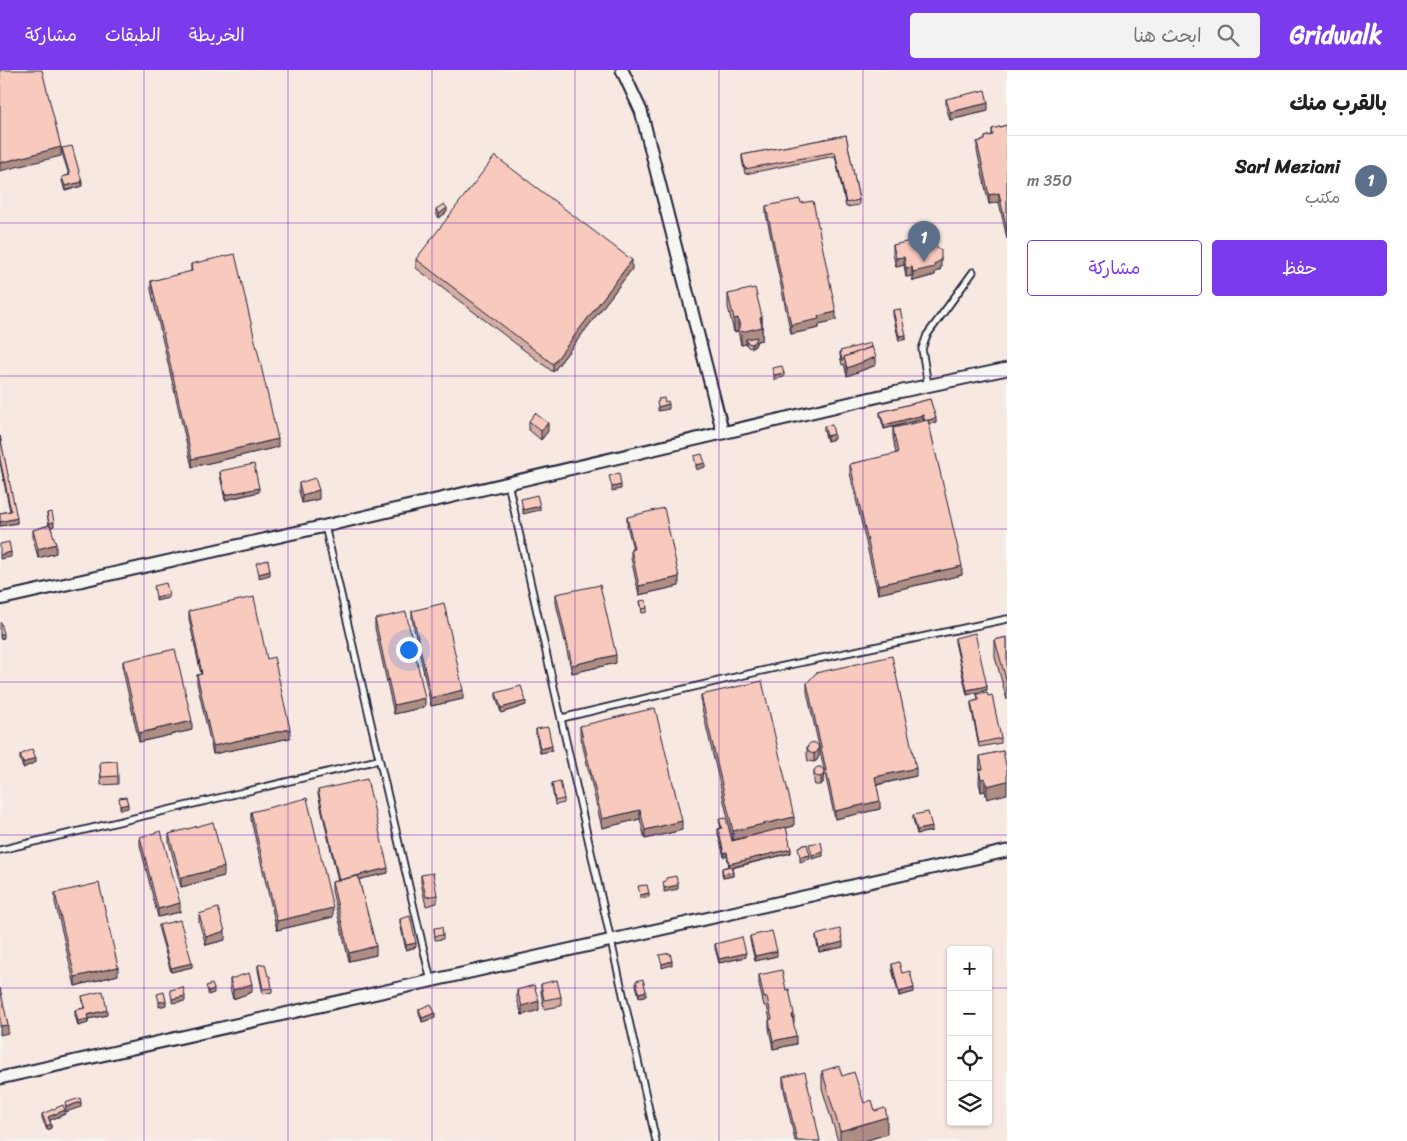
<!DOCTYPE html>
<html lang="ar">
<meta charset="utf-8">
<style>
:root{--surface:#fff;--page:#f2f2f2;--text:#202124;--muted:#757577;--line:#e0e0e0;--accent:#7c3aed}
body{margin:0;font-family:Sriracha,"Playpen Sans Arabic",sans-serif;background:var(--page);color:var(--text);direction:rtl}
.controls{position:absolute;right:15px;bottom:15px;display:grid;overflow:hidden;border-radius:5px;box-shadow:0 1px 4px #0004}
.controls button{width:45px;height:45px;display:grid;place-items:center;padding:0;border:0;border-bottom:1px solid var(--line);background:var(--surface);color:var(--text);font:25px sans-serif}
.you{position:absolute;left:408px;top:579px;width:18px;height:18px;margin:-12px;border:4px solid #fff;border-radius:50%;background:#1a73e8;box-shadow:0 0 0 8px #1a73e833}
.badge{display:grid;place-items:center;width:32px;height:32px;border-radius:50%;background:var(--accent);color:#fff;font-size:16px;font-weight:700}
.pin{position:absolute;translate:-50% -41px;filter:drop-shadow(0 1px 2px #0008)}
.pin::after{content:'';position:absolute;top:26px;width:18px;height:15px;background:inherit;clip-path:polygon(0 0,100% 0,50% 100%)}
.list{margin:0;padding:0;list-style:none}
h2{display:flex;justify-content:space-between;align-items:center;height:65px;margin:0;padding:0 20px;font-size:21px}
h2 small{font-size:16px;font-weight:400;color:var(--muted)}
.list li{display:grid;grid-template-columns:32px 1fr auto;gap:15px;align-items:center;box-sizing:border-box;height:90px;padding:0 20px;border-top:1px solid var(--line)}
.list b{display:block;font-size:19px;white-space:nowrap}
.list p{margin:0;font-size:16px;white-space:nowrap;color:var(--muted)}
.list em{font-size:16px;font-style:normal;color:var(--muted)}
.actions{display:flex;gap:10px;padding:15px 20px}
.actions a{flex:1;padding:11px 0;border:1px solid var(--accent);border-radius:5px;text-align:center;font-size:18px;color:var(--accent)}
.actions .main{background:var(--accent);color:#fff}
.icon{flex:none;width:28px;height:28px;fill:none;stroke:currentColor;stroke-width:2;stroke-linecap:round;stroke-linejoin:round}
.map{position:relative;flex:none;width:1007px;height:1071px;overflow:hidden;direction:ltr}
header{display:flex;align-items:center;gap:30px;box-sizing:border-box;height:70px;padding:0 25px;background:var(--accent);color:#fff}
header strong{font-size:24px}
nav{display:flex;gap:28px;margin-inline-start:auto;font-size:18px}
.search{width:350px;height:45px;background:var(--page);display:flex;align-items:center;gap:12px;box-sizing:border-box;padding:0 18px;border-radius:5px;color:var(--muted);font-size:19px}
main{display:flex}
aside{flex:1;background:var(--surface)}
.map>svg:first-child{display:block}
.built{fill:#f7e8e2;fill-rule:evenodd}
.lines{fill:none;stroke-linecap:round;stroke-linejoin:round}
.service-casing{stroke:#22223b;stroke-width:9}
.minor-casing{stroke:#22223b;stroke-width:15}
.service{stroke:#f6f6f2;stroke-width:5.5}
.minor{stroke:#f6f6f2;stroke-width:11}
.wall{fill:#d5ada3;stroke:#22223b}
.shaded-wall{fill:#ae8d84;stroke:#22223b}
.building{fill:#f8c9bd;stroke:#22223b}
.grid{fill:none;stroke:#7b2cbf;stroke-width:1;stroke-opacity:0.55}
</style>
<header>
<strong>Gridwalk</strong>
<div class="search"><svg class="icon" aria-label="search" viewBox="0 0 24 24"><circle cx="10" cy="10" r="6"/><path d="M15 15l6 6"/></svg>ابحث هنا</div>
<nav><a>الخريطة</a><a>الطبقات</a><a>مشاركة</a></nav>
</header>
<main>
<aside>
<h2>بالقرب منك<small></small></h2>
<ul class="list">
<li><span class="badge" style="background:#5c6f8a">1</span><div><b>Sarl Meziani</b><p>مكتب</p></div><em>350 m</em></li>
</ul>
<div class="actions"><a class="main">حفظ</a><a>مشاركة</a></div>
</aside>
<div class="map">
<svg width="1007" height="1071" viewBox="0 0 1007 1071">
<rect width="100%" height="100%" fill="#f6f6f2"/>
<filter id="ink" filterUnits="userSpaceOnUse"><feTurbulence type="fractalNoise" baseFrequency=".02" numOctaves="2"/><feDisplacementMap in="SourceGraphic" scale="10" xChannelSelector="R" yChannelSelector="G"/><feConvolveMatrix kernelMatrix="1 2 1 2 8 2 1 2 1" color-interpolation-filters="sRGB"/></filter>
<g filter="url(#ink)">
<path class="built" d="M 0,0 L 1007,0 L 1007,1071 L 0,1071 ZM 951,880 L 988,880 L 988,1052 L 951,1052 Z"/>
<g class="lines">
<g class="service-casing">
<g id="service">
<polyline points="928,316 922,279 927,265 973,202"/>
<polyline points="508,413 656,1071"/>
<polyline points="325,456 431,911"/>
<polyline points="562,648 770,599 1007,549"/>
<polyline points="0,780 378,690"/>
</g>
</g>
<g class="minor-casing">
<g id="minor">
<polyline points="622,0 641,41 723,363"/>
<polyline points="0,529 325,456 893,323 1007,299"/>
<polyline points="0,1008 1007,781"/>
</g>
</g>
<use href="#service" class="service"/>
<use href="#minor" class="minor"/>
</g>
<g class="wall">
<polygon points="946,29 988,41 950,50 946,37"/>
<polygon points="1007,55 1007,169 999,132 989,134 977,81 977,72 985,70 985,67 992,65 992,59"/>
<polygon points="846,65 859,130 859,135 846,137 835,86 745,104 742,89 742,85"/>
<polygon points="62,78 82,116 65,121 62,111 62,107 69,105 62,83"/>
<polygon points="801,133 836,250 819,254 819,258 791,264 766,144 766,136"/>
<polygon points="436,139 447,142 439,148 436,144"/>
<polygon points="893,175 930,175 941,197 940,200 935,202 935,205 913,211 912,206 906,207 904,195 896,197 893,184"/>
<polygon points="416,189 632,199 553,302 416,198"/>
<polygon points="191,194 278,377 192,397 151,220 151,211 191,202"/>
<polygon points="728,224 762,247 762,270 757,271 755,276 752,278 748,277 746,274 741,275 738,261 734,262 728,237"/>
<polygon points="893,240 906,269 899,271 893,245"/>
<polygon points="840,281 876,295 847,306 844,294 842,295 840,285"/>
<polygon points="930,329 936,353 929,354 962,505 878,524 850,403 850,394 896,384 893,367 893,358 924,351 923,349 884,359 880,346 880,342"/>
<polygon points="529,351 548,361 541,370 529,360"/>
<polygon points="824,356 834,369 827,371 824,361"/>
<polygon points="0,366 17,453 0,456 0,443 10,441 0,393"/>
<polygon points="220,401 259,422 225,430 220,405"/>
<polygon points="299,413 319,429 302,433 299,421"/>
<polygon points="47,443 54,456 51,457 56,483 38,488 33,468 33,460 49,455"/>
<polygon points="627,447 679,516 639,525 631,488 631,479 633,479 627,455"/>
<polygon points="556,524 616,593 572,603 556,533"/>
<polygon points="640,531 647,538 647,542 642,543"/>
<polygon points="189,541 267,589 290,668 213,684 197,613 197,605 201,604 189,549"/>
<polygon points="412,541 463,629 431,636 412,549"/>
<polygon points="375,549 425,637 394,644 375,558"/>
<polygon points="1007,567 1007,630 995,587 995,570"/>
<polygon points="955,568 987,620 967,625 955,572"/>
<polygon points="123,591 192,660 139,672 123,600"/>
<polygon points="807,613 916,706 877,715 880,739 835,749 807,622"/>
<polygon points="496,623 526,635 501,643 496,627"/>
<polygon points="977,624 988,626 1001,668 1001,673 979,677 971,636 971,632 978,630"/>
<polygon points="701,625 794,756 786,758 791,783 732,798 733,806 723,808 722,803 722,798 729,796 727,786 724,787 718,764 718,759 721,759 719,749 732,771 733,770 701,634"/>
<polygon points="580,656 682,760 645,769 640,749 602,758 580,664"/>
<polygon points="536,659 552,681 540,683 536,664"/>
<polygon points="807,677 819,686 817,690 814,692 808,691 807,685"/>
<polygon points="1003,681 987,729 985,721 981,722 979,713 980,686"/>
<polygon points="20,685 36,692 23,698 20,689"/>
<polygon points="100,692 118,706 118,714 101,715"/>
<polygon points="821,697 823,713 821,715 815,715 814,712 814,700"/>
<polygon points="552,713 564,729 564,733 555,735 552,717"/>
<polygon points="318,720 388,803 359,809 376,885 349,891 332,821 332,812 338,811 318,724"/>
<polygon points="251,742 333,847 277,860 251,750"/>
<polygon points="913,745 932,761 917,764 913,749"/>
<polygon points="169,764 224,806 181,817 169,772"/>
<polygon points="140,767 180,842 158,847 140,775"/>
<polygon points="421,805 437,825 437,833 426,836 421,813"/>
<polygon points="55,823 118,905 75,916 55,832"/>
<polygon points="199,844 225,870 206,875 199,852"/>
<polygon points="400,849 416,877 406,880 400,853"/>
<polygon points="159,855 192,897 171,902 159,860"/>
<polygon points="434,858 443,865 443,869 435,870"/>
<polygon points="816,865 843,877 819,882 816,869"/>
<polygon points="750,866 777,886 755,891 750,870"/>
<polygon points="715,874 746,887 719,893 715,878"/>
<polygon points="892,894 902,903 914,922 899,926 892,899"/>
<polygon points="258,895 268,906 272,918 272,922 263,924 258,900"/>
<polygon points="759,905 794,953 793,953 796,974 773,979 769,958 769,950 770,950 767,936 764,936 759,914"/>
<polygon points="230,909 252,922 233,929 230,918"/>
<polygon points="636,911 646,926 639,927 636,915"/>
<polygon points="541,914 561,927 561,936 544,939 541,922"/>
<polygon points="517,920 539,940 522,945 517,929"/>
<polygon points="82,926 107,945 88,949 88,953 78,956 75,945 75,940 84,938"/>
<polygon points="419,939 435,948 422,952 419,943"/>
<polygon points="822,1001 842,1006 864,1033 875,1041 887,1064 864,1071 838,1071 822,1018"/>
<polygon points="783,1007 820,1071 795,1071 783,1015"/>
<polygon points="42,1044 65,1044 50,1050 51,1058 47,1060 42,1048"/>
</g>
<g class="shaded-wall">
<polygon points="988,33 988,41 950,50 950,42"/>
<polygon points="61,77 61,86 0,101 0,93"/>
<polygon points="82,112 82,116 65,121 65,116"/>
<polygon points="999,123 999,132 989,134 989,125"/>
<polygon points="447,138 447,142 439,148 439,144"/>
<polygon points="904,187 904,195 896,197 896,188"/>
<polygon points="941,188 941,197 940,200 935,202 935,205 913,211 913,202 934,194"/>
<polygon points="632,190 632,199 553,302 553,294"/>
<polygon points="912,197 912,206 906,207 906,198"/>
<polygon points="836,242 836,250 819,254 819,258 791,264 791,255 818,246"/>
<polygon points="762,247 762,270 757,271 755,276 752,278 752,274 756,271 748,273 746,269 746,274 741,275 741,262 760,248"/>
<polygon points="738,248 738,261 734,262 734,249"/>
<polygon points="906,265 906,269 899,271 899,266"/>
<polygon points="876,287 876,295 847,306 847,298"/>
<polygon points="784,303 784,307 774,310 774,305"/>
<polygon points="669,334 669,339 658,341 658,337"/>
<polygon points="923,345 923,349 884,359 884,355"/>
<polygon points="936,348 936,353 925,355 925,351"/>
<polygon points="548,353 548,361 541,370 541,361"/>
<polygon points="834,364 834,369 827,371 827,366"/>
<polygon points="278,369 278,377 192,397 192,389"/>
<polygon points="705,393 705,397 696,400 696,395"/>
<polygon points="621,415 621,419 612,421 612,417"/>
<polygon points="259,418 259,422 225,430 225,425"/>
<polygon points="319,420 319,429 302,433 302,425"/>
<polygon points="540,436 540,440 523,444 523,440"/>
<polygon points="17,448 17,453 0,456 0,452"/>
<polygon points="54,452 54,456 49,458 49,453"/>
<polygon points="56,474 56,483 38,488 38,479"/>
<polygon points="11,482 11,487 0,489 0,485"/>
<polygon points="962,496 962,505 878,524 878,515"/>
<polygon points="270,501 270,505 259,508 259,504"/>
<polygon points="679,507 679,516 639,525 639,516"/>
<polygon points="169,524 169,528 156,531 156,527"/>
<polygon points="4,564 4,568 0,569 0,565"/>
<polygon points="616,585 616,593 572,603 572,595"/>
<polygon points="987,616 987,620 967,625 967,620"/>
<polygon points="463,620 463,629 431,636 431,628"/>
<polygon points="425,628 425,637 394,644 394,635"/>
<polygon points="526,631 526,635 501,643 501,638"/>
<polygon points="192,651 192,660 139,672 139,663"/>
<polygon points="290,659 290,668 213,684 213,676"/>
<polygon points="552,676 552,681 540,683 540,679"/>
<polygon points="819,678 819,686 817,690 814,692 814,684"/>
<polygon points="36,688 36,692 23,698 23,693"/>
<polygon points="916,698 916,706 875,715 875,707"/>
<polygon points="824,699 823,713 821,715 821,707"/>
<polygon points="985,708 985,721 981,722 981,709"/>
<polygon points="1007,711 1007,724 987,729 987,716"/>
<polygon points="880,731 880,739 835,749 835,741"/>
<polygon points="128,734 128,738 120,740 120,736"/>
<polygon points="640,740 640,749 602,758 602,749"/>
<polygon points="794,747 794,756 733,770 733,761"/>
<polygon points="682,751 682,760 645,769 645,760"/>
<polygon points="932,757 932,761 917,764 917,760"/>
<polygon points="791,779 791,783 729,798 729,794"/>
<polygon points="727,782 727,786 724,787 724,783"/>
<polygon points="823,782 823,786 812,789 812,785"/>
<polygon points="810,785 810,789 800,792 800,787"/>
<polygon points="224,797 224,806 181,817 181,808"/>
<polygon points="388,798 388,803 339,814 339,810"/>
<polygon points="733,802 733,806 723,808 723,804"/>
<polygon points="678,815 678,819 664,822 664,818"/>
<polygon points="649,823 649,827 640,829 640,825"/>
<polygon points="180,833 180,842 158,847 158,839"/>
<polygon points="333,838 333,847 277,860 277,851"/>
<polygon points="225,861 225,870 206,875 206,867"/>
<polygon points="843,872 843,877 819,882 819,878"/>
<polygon points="416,873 416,877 406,880 406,875"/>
<polygon points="376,876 376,885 349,891 349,883"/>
<polygon points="777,881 777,886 755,891 755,886"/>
<polygon points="746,883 746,887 719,893 719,889"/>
<polygon points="672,891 672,895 662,898 662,894"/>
<polygon points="192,893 192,897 171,902 171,898"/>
<polygon points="118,897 118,905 75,916 75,907"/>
<polygon points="252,914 252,922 233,929 233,920"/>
<polygon points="914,918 914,922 899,926 899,922"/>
<polygon points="214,919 214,923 208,925 208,921"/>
<polygon points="646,921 646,926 639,927 639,923"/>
<polygon points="185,926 185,931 172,933 172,929"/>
<polygon points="166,931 166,935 159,937 159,932"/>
<polygon points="539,931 539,940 522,945 522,936"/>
<polygon points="107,940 107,945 88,949 88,953 78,956 78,951 87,945"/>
<polygon points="435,943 435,948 422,952 422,948"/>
<polygon points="794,944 794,953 792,953 792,945"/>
<polygon points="8,955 8,963 0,965 0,956"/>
<polygon points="796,966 796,974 773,979 773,971"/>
<polygon points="81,1032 81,1037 66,1042 66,1037"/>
<polygon points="65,1040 65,1044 48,1051 48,1047"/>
<polygon points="887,1047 887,1064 864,1071 840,1071 840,1061"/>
<polygon points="51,1054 51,1058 47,1060 47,1056"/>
</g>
<g class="building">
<polygon points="0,0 42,0 61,77 0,93"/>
<polygon points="985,20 988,33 950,42 946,29"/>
<polygon points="1007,55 1007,161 999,123 989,125 977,72 985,70 985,67 993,65 992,59"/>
<polygon points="846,65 859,130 846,133 835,82 745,99 742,85"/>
<polygon points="72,76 82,112 65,116 62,107 70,105 62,78"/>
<polygon points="495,86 632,190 553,294 416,189"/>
<polygon points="800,129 801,133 813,131 836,242 818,246 819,249 791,255 766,136"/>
<polygon points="444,134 447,138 439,144 436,139"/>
<polygon points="928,167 930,175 935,176 941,180 941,188 940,191 934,194 935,197 913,202 912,197 906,198 904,187 896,188 893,175"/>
<polygon points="235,184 278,369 192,389 151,211 192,201 191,194"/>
<polygon points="755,218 762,247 760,248 762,257 741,262 738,248 734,249 728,224"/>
<polygon points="900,239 906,265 899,266 893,240"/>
<polygon points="757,267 755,272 752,274 748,273 746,269"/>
<polygon points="870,273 871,277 844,287 844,290 842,290 840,281"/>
<polygon points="872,277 876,287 847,298 844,287"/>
<polygon points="782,296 784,303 774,305 772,298"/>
<polygon points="664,328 665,332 668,331 669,334 658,337 657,332 659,331 658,329"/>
<polygon points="930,329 936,348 925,351 923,345 884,355 880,342"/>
<polygon points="535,343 548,353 541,361 529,351"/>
<polygon points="928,350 962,496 878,515 850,394 898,383 893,358"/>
<polygon points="832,355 834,364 827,366 824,356"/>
<polygon points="0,366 17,448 0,452 0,443 11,441 0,389"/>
<polygon points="702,384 705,393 696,395 694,386"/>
<polygon points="254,394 259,418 225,425 220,401"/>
<polygon points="619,403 621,415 612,417 609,406"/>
<polygon points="315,408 319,420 302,425 299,413"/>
<polygon points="537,425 540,436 523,440 521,429"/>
<polygon points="664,438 679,507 639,516 631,479 634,479 627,447"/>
<polygon points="52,442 54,452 49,453 47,443"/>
<polygon points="50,455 56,474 38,479 33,460"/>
<polygon points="9,472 11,482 0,485 0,474"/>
<polygon points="268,490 270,501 259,504 256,493"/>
<polygon points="166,513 169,524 156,527 154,516"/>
<polygon points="600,515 616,585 572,595 556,524"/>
<polygon points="254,527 267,589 274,587 290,659 213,676 197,605 202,604 189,541"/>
<polygon points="646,530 647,538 642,539 640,531"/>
<polygon points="444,533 463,620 431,628 412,541"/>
<polygon points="406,542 425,628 394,635 375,549"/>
<polygon points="1,552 4,564 0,565 0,553"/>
<polygon points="975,563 987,616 967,620 955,568"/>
<polygon points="1007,567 1007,613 995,570"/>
<polygon points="175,579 192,651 139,663 123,591"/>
<polygon points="892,586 916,698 875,707 880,731 835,741 807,613 816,603"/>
<polygon points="762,611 794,747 733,761 701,625"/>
<polygon points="521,616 526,631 501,638 496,623"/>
<polygon points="987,622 988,626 992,625 1001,668 979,673 971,632 979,630 977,624"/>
<polygon points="655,638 682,751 645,760 640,740 602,749 580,656"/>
<polygon points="548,657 552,676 540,679 536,659"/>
<circle cx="813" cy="678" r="5.5"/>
<polygon points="32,679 36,688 23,693 20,685"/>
<polygon points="1003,681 1007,700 1007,711 987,716 985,708 981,709 979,700 983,699 980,686"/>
<polygon points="117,691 118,706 101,707 100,692"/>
<circle cx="819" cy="702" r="5"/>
<polygon points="367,709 388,798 339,810 318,720"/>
<polygon points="560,711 564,729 555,731 552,713"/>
<polygon points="126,727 128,734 120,736 119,728"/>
<polygon points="307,728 333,838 277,851 251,742"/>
<polygon points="928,742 932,757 917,760 913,745"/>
<polygon points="726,748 732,771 786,757 791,779 729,794 727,782 724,783 718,759 722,758 719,749"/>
<polygon points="213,752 224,797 181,808 169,764"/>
<polygon points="161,761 180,833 158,839 140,767"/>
<polygon points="821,772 823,782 812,785 809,774"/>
<polygon points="807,774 810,785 800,787 798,777"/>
<polygon points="731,796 733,802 723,804 722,798"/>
<polygon points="433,803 437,825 426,827 421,805"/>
<polygon points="358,806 376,876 349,883 332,812"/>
<polygon points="676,806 678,815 664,818 663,812 666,811 666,808"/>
<polygon points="99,813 118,897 75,907 55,823"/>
<polygon points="647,815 649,823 640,825 638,816"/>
<polygon points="218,838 225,861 206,867 199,844"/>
<polygon points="410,846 416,873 406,875 400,849"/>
<polygon points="180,850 192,893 171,898 159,855"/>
<polygon points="442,857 443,865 435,866 434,858"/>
<polygon points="840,859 843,872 819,878 816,865"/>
<polygon points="772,861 777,881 755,886 750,866"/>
<polygon points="742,867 746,883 719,889 715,874"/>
<polygon points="670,883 672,891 662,894 659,885"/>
<polygon points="899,892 902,903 910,901 914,918 899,922 892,894"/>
<polygon points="265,894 268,906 270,906 272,918 263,919 258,895"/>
<polygon points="782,900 786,920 789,919 794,944 792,945 796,966 773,971 769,950 772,949 767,927 764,928 759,905"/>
<polygon points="249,903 252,914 233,920 230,909"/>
<polygon points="643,909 646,921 639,923 636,911"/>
<polygon points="557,910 561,927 544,930 541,914"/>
<polygon points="212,914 214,919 208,921 206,916"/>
<polygon points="534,915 539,931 522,936 517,920"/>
<polygon points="183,917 185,926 172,929 170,920"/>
<polygon points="0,918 8,955 0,956"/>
<polygon points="103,921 107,940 87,945 88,949 78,951 75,940 85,938 82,926"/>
<polygon points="164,922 166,931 159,932 157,924"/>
<polygon points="431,934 435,943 422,948 419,939"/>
<polygon points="839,996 842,1006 854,1002 864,1033 872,1030 875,1041 885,1038 887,1047 840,1061 822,1001"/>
<polygon points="805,1002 820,1071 797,1071 783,1007"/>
<polygon points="80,1028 81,1032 66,1037 65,1033"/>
<polygon points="63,1035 65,1040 48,1047 51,1054 47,1056 42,1044"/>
</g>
</g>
<path class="grid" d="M 144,0 L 144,1071M 288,0 L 288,1071M 432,0 L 432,1071M 575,0 L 575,1071M 719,0 L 719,1071M 863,0 L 863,1071M 0,153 L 1007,153M 0,306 L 1007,306M 0,459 L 1007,459M 0,612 L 1007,612M 0,765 L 1007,765M 0,918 L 951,918M 988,918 L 1007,918"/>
</svg>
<div class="controls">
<button>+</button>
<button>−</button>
<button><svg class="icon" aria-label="locate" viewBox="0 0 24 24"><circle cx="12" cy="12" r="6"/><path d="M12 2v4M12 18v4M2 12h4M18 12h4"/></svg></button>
<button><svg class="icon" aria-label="layers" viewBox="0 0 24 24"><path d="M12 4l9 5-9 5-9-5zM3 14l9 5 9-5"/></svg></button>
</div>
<div class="you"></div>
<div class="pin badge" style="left:924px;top:192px;background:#5c6f8a">1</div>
</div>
</main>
